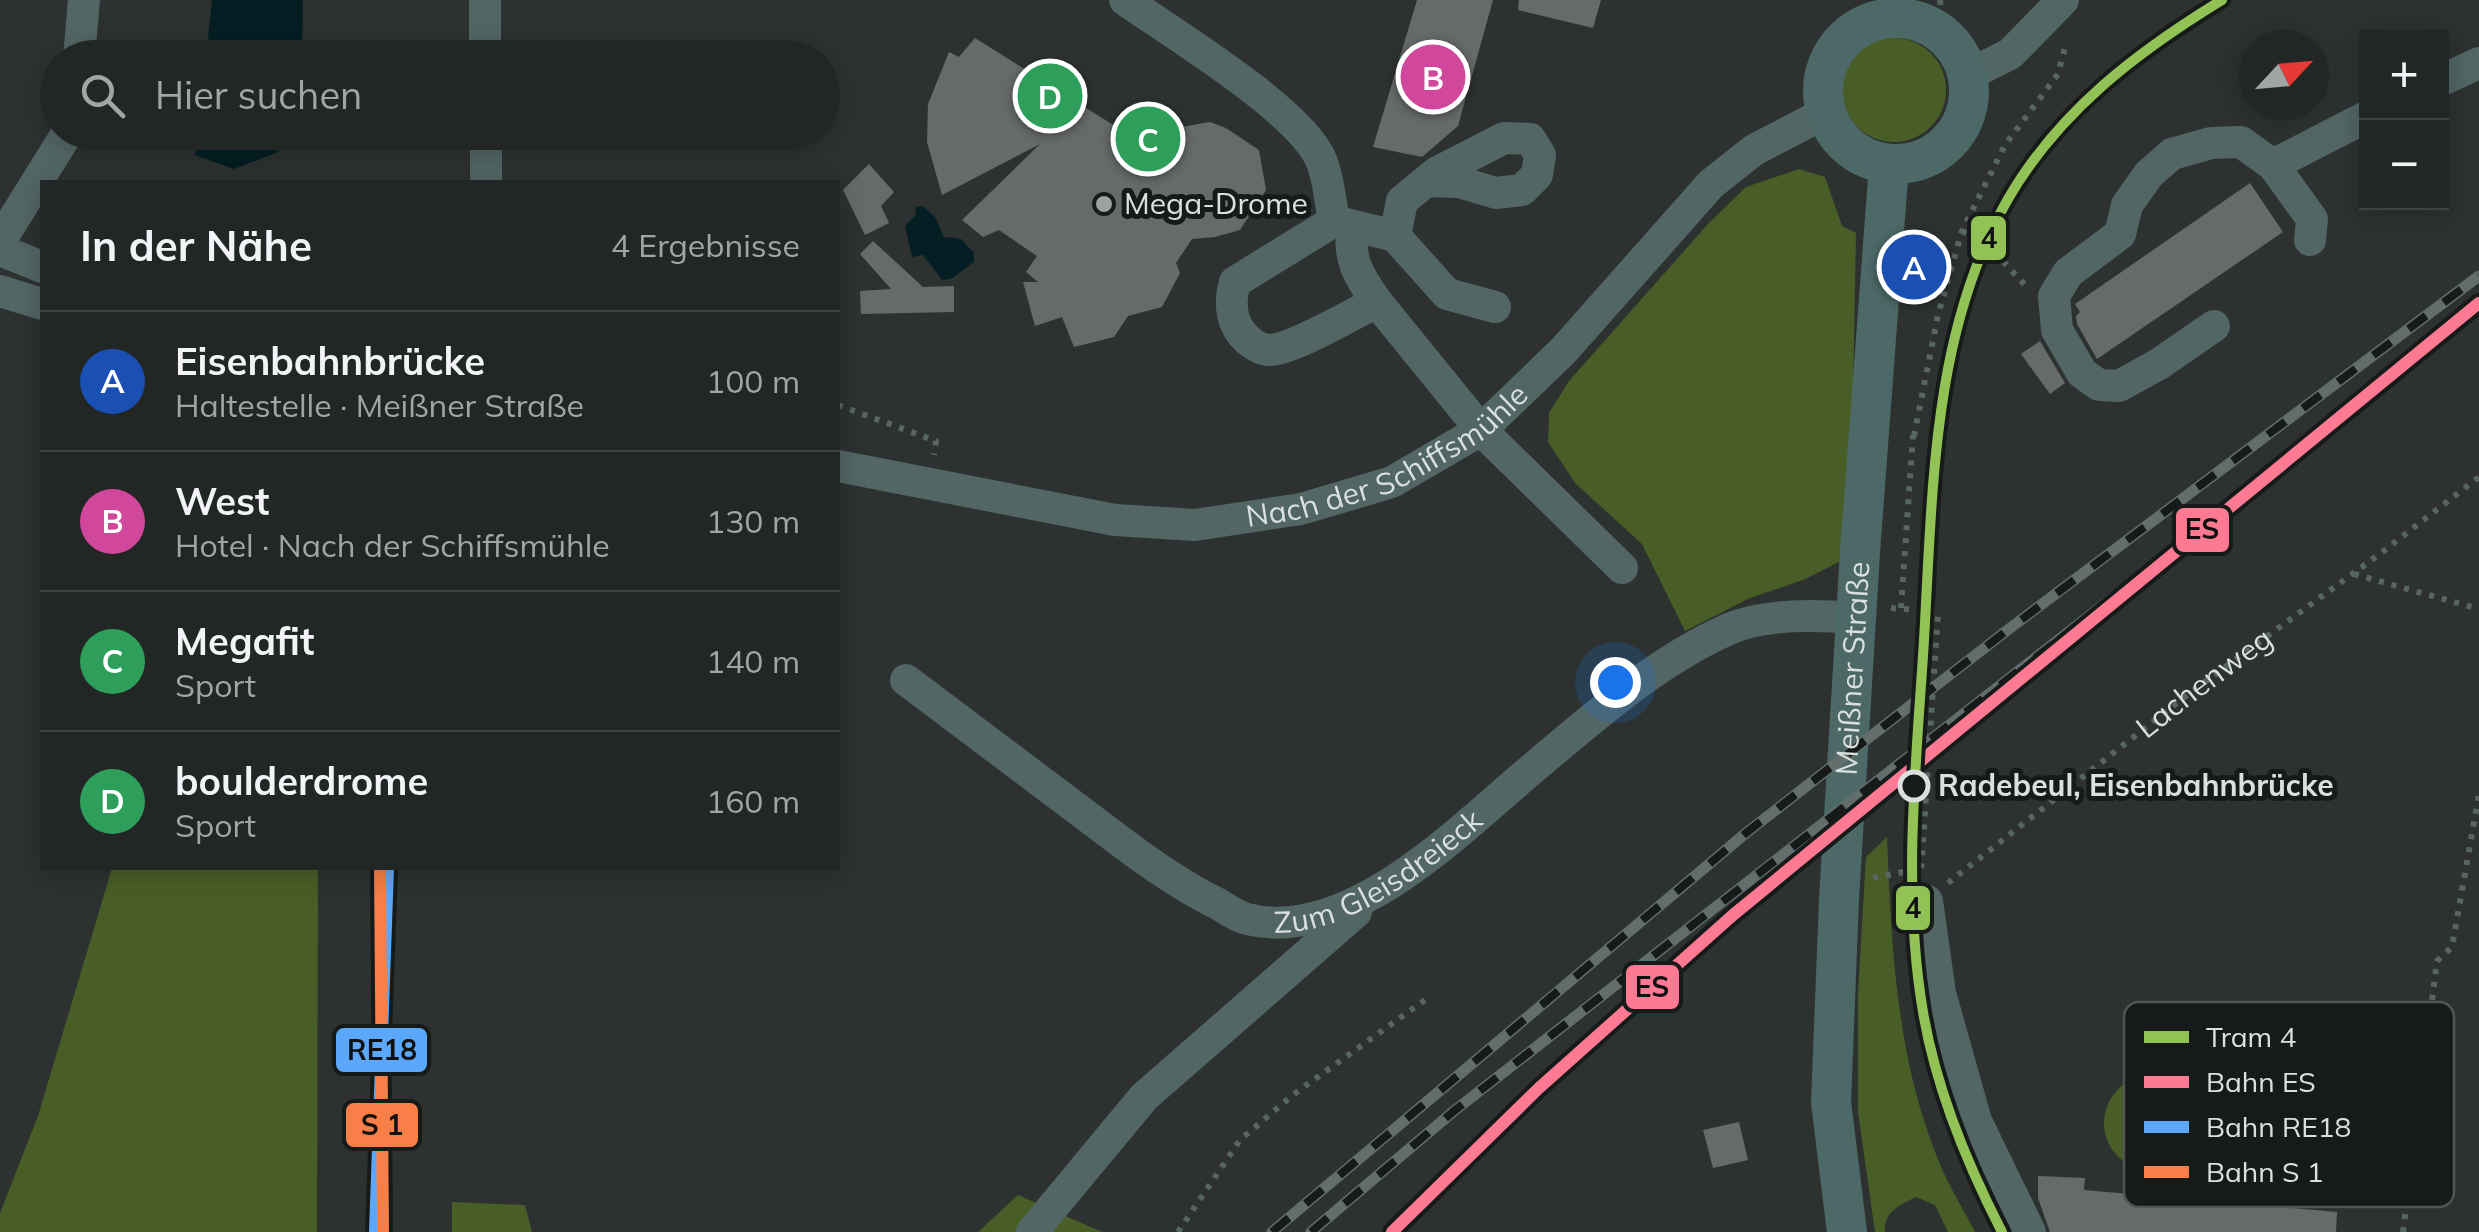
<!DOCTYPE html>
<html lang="de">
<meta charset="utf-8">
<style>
:root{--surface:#222624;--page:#2e3231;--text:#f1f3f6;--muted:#a2a5a6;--line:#3f4341;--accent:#8c9099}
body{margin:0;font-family:Mulish,sans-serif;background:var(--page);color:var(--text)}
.controls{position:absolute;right:30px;top:30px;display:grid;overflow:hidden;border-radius:0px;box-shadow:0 5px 25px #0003}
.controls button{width:90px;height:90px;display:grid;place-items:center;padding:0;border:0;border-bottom:2px solid var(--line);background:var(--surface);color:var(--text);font:50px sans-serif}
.compass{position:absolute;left:2239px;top:30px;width:90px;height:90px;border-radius:50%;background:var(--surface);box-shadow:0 5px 25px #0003;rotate:64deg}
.you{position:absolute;left:1615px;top:682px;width:35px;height:35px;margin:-25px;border:8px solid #fff;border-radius:50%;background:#1a73e8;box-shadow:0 0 0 15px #1a73e833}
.badge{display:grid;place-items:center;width:65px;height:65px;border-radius:50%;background:var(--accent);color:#fff;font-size:32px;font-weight:700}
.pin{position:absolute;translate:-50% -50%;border:5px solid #fff;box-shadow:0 2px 10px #0006}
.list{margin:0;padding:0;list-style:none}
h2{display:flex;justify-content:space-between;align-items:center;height:130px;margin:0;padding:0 40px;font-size:42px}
h2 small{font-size:32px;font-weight:400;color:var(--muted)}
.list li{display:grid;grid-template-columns:65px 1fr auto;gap:30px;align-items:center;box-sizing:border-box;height:140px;padding:0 40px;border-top:2px solid var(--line)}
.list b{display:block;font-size:38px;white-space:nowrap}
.list p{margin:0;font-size:32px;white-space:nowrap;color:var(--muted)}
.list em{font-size:32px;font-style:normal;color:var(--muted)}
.icon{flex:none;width:55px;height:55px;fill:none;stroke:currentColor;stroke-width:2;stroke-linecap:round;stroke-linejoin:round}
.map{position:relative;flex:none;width:2479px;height:1232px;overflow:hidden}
.search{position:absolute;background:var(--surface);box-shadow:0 5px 25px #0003;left:40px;top:40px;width:800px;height:110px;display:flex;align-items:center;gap:25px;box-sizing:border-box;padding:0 35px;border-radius:55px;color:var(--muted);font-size:38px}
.panel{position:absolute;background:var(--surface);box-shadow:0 5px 25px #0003;left:40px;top:180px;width:800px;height:690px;border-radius:0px}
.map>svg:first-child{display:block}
.green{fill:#485e26}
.water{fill:#041e23}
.building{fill:#676b68}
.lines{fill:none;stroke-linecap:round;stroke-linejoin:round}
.path{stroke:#576564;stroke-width:6;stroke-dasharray:5 8;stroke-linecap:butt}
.minor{stroke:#526665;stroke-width:32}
.major{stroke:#4c6967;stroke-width:40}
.rail-casing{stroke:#616e6c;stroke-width:11}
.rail{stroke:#161b19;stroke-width:8;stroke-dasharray:22;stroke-linecap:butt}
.rail-1-casing{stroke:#161b19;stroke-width:20}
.rail-2-casing{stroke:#161b19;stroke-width:20}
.rail-3-casing{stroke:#161b19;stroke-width:20}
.rail-1{stroke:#fe7a93;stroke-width:12}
.rail-2{stroke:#5ba7f9;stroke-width:12}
.rail-3{stroke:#f87f47;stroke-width:12}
.tram-1-casing{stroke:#161b19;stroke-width:18}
.tram-1{stroke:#92c255;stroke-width:10}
.poi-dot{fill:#9da3a1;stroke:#161b19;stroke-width:4}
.stop-dot{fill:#161b19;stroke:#dae0de;stroke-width:5}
.labels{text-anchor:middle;stroke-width:10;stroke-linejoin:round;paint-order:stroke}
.poi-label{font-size:30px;fill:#dae0de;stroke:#161b19;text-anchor:start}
.street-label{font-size:30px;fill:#dae0de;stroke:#161b19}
.stop-label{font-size:30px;font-weight:bold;fill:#dae0de;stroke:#161b19;text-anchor:start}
.key{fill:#161b19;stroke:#515654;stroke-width:2.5}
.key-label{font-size:28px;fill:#dae0de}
.line-badge{stroke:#161b19;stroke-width:4}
.pale-badge-label{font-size:28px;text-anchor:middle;font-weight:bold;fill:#111}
</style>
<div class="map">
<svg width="2479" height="1232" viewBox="0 0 2479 1232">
<rect width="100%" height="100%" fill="#2d3230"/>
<g class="green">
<circle cx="1894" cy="90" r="52"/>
<polygon points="1799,169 1825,177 1842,226 1856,233 1853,390 1843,560 1803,580 1750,598 1685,631 1642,544 1575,483 1548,442 1549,413 1569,381 1708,224 1746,187"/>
<path d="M 1887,837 C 1891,942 1896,1050 1934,1149 C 1944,1178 1961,1205 1975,1232 L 1948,1232 L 1935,1205 L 1916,1197 C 1900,1205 1883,1212 1885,1232 L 1875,1232 L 1858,1112 L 1858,994 L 1866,857 Z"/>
<polygon points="112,868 318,868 317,1232 0,1232 0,1213 38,1116"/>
<circle cx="2151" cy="1123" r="47"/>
<polygon points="1018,1195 1102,1232 978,1232"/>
<polygon points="452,1202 525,1205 532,1232 452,1232"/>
</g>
<g class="water">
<polygon points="212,0 303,0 302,57 206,57"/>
<polygon points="198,133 301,132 301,135 276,153 234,169 195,155"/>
<polygon points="923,206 935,217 944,237 961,239 974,253 974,262 951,279 942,280 923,255 912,257 905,226 916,215 915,207"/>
</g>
<g class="building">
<polygon points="1417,0 1493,0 1458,126 1422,157 1373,147"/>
<polygon points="1519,0 1601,0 1593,28 1518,10"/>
<polygon points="975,38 1118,128 1150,116 1170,129 1210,122 1226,128 1259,150 1266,190 1240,230 1215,237 1192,239 1176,263 1180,273 1162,307 1128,316 1114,337 1074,347 1062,317 1035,326 1023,282 1038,282 1026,272 1037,256 999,230 983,237 962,220 1040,144 942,195 927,142 928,104 949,52 959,57"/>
<polygon points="869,164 894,192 881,206 889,223 865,235 843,190"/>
<polygon points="2250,183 2283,232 2097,359 2077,324 2076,316 2080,312 2075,304"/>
<polygon points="873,241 923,287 954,286 954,312 861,314 860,291 891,289 860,254"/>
<polygon points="2040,341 2065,383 2050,394 2021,354"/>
<polygon points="1739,1122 1748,1160 1713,1168 1703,1130"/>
<polygon points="2038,1176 2085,1178 2084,1190 2337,1212 2336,1232 2050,1232 2038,1198"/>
</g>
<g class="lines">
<g class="path">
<polyline points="1940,0 1943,34"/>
<polyline points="1962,231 1987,244 2025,285"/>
<polyline points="838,405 936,441 934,455"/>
<polyline points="1914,436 1938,315 1962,231 2005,145 2058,74 2066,43"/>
<polyline points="2354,574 2479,609"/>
<polyline points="1891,608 1938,612 1921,872"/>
<polyline points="1901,608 1913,435"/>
<polyline points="1873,878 1914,870"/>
<path id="s1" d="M 1948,883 L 2187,695 L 2381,553 L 2479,477"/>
<polyline points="1178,1232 1240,1140 1294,1094 1425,1000"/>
<polyline points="2403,1232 2437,961 2452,947 2479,794"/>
</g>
<g class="minor">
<polyline points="485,0 485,58"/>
<path d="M 1125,0 C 1172,33 1301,111 1321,160 C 1329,178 1330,202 1334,221 L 1395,236 L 1447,294 L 1495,307"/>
<polyline points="79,58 84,0"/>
<polyline points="1968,75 2010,54 2063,0"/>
<polyline points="2442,80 2479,63"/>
<polyline points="486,132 486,182"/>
<polyline points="2273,165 2312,219 2310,240"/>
<path d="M 1334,221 L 1235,282 C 1230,299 1230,319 1242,334 C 1248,341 1258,349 1268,350 C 1291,351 1354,313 1377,302 L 1481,430 L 1622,568"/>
<path d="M 1353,226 C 1347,258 1359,277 1377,302"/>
<polyline points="1395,236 1402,201 1436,173 1504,138 1530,139 1540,155 1537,175 1522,190 1496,193 1459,182 1427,181"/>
<polyline points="0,241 68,132"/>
<polyline points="0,250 42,267"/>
<polyline points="0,291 42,304"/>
<polyline points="2214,326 2159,364 2119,386 2099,385 2082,373 2057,330 2054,296 2068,273 2120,234 2127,205 2149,174 2172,154 2211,143 2241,142 2273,165 2366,117"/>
<path id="s2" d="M 838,466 L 1115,520 L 1195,525 L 1301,509 L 1392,482 L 1481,430 L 1564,350 L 1711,184 L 1754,150 L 1825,113"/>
<path id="s3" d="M 906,680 C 971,729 1035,777 1100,826 C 1138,855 1177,884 1220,905 C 1228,910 1238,917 1247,919 C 1350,945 1461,828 1532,769 C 1593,718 1656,661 1729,629 C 1766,613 1818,615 1857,618"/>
<polyline points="1927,901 1940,993 1976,1121 2030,1232"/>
<polyline points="1032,1232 1144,1097 1356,912"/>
</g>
<g class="major">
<circle cx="1896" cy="91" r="73"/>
<path id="s4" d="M 1847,1232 L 1831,1102 L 1839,899 L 1860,552 L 1889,165"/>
</g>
<g class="rail-casing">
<g id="rail">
<polyline points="2336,420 2479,308"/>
<polyline points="1272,1232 1746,833 2005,632 2479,276"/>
<polyline points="1311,1232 1454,1111 2225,510"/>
</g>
</g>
<use href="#rail" class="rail"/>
<g class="rail-1-casing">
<polyline id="rail-1" points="1392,1232 1539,1088 1733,915 2479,303"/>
</g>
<g class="rail-2-casing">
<polyline id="rail-2" points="375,1232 388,868"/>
</g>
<g class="rail-3-casing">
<polyline id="rail-3" points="380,868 383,1232"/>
</g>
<use href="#rail-1" class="rail-1"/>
<use href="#rail-2" class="rail-2"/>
<use href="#rail-3" class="rail-3"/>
<g class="tram-1-casing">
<path id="tram-1" d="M 2002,1232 C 1966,1162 1936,1089 1923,1012 C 1903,894 1915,775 1923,656 C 1933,502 1929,337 2008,199 C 2059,111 2137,52 2222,0"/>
</g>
<use href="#tram-1" class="tram-1"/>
</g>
<circle class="poi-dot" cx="1104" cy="204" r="10"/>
<circle class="stop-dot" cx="1914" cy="786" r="14"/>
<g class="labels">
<g class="poi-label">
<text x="1124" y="214">Mega-Drome</text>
</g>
<g class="street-label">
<text dy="10" stroke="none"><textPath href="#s2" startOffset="570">Nach der Schiffsmühle</textPath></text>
<text dy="10" stroke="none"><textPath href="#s4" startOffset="565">Meißner Straße</textPath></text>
<text dy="10" stroke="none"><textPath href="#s1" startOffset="325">Lachenweg</textPath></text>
<text dy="10" stroke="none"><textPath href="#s3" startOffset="562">Zum Gleisdreieck</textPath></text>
</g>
<g class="stop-label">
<text x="1938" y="796">Radebeul, Eisenbahnbrücke</text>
</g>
</g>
<rect x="2124" y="1002" width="330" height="205" rx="15" class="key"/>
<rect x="2144" y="1031" width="45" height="12" fill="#92c255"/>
<rect x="2144" y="1076" width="45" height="12" fill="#fe7a93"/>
<rect x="2144" y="1121" width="45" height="12" fill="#5ba7f9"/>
<rect x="2144" y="1166" width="45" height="12" fill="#f87f47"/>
<g class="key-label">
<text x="2206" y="1047">Tram 4</text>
<text x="2206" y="1092">Bahn ES</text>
<text x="2206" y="1137">Bahn RE18</text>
<text x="2206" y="1182">Bahn S 1</text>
</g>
<g class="line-badge">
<rect x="1969" y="214" width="39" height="48" rx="10" fill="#92c255"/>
<rect x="2174" y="506" width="57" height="48" rx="10" fill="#fe7a93"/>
<rect x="1894" y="884" width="38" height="48" rx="10" fill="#92c255"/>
<rect x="1624" y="963" width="57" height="48" rx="10" fill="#fe7a93"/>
<rect x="334" y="1026" width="95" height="48" rx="10" fill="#5ba7f9"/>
<rect x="344" y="1101" width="76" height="48" rx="10" fill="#f87f47"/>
</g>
<g class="pale-badge-label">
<text x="1989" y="248">4</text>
<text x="2202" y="539">ES</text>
<text x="1913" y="918">4</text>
<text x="1652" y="997">ES</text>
<text x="382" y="1060">RE18</text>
<text x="382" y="1135">S 1</text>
</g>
</svg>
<div class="controls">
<button>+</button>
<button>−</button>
</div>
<svg class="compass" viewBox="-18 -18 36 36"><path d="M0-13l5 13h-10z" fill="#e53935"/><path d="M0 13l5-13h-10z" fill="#a2a5a6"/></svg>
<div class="you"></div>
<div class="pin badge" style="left:1914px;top:267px;background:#1a4fb4">A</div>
<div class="pin badge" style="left:1433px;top:77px;background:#d1479c">B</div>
<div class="pin badge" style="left:1148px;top:139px;background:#2e9e5b">C</div>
<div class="pin badge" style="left:1050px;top:96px;background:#2e9e5b">D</div>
<div class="search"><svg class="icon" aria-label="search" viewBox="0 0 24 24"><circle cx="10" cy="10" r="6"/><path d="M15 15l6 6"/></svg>Hier suchen</div>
<section class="panel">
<h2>In der Nähe<small>4 Ergebnisse</small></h2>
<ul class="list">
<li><span class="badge" style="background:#1a4fb4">A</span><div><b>Eisenbahnbrücke</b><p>Haltestelle · Meißner Straße</p></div><em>100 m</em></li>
<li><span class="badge" style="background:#d1479c">B</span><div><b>West</b><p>Hotel · Nach der Schiffsmühle</p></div><em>130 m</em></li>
<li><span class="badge" style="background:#2e9e5b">C</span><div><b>Megafit</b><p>Sport</p></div><em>140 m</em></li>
<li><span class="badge" style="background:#2e9e5b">D</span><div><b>boulderdrome</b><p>Sport</p></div><em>160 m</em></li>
</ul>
</section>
</div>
